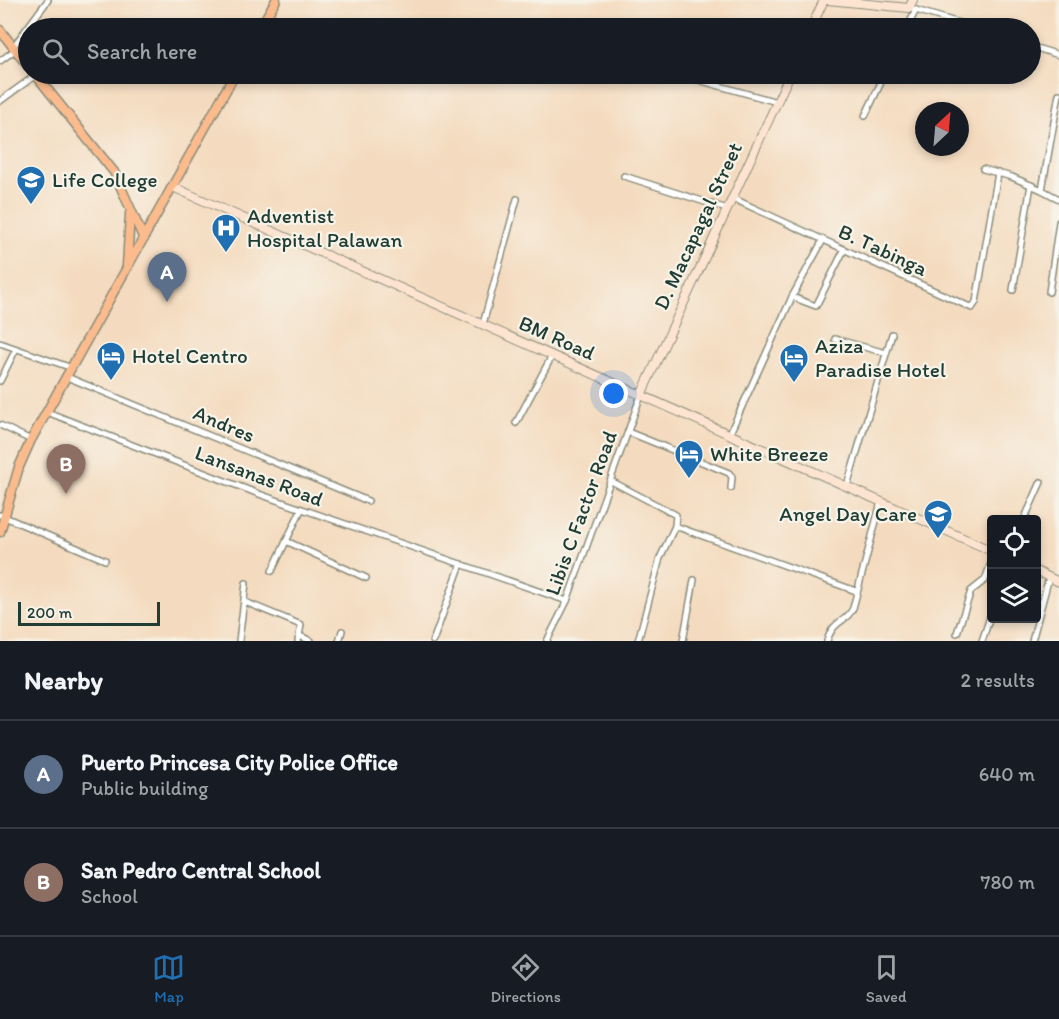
<!DOCTYPE html>
<style>
:root{--surface:#171b24;--page:#20242c;--text:#f1f3f6;--muted:#9ea1a6;--line:#363941;--accent:#1f6fb2}
body{margin:0;font-family:Itim,sans-serif;background:var(--page);color:var(--text)}
.controls{position:absolute;right:18px;bottom:18px;display:grid;overflow:hidden;border-radius:6px;box-shadow:0 3px 9px #0003}
.controls button{width:54px;height:54px;display:grid;place-items:center;padding:0;border:0;border-bottom:2px solid var(--line);background:var(--surface);color:var(--text);font:30px sans-serif}
.compass{position:absolute;left:915px;top:102px;width:54px;height:54px;border-radius:50%;background:var(--surface);box-shadow:0 3px 9px #0003;rotate:26deg}
.scale{position:absolute;left:18px;bottom:15px;width:142px;box-sizing:border-box;padding-left:6px;border:3px solid #1f3d34;border-top:0;font-size:16px;line-height:21px;white-space:nowrap;color:#1f3d34;-webkit-text-stroke:4px #f7f3e8;paint-order:stroke}
.you{position:absolute;left:614px;top:394px;width:21px;height:21px;margin:-15px;border:4px solid #fff;border-radius:50%;background:#1a73e8;box-shadow:0 0 0 9px #1a73e833}
.badge{display:grid;place-items:center;width:39px;height:39px;border-radius:50%;background:var(--accent);color:#fff;font-size:20px;font-weight:700}
.pin{position:absolute;translate:-50% -50px;filter:drop-shadow(0 2px 3px #0008)}
.pin::after{content:'';position:absolute;top:32px;width:21px;height:18px;background:inherit;clip-path:polygon(0 0,100% 0,50% 100%)}
.list{margin:0;padding:0;list-style:none}
h2{display:flex;justify-content:space-between;align-items:center;height:78px;margin:0;padding:0 24px;font-size:26px}
h2 small{font-size:20px;font-weight:400;color:var(--muted)}
.list li{display:grid;grid-template-columns:39px 1fr auto;gap:18px;align-items:center;box-sizing:border-box;height:108px;padding:0 24px;border-top:2px solid var(--line)}
.list b{display:block;font-size:22px;white-space:nowrap}
.list p{margin:0;font-size:20px;white-space:nowrap;color:var(--muted)}
.list em{font-size:20px;font-style:normal;color:var(--muted)}
.icon{flex:none;width:33px;height:33px;fill:none;stroke:currentColor;stroke-width:2;stroke-linecap:round;stroke-linejoin:round}
.map{position:relative;flex:none;width:1059px;height:641px;overflow:hidden}
.search{position:absolute;background:var(--surface);box-shadow:0 3px 9px #0003;left:18px;right:18px;top:18px;height:66px;display:flex;align-items:center;gap:15px;box-sizing:border-box;padding:0 21px;border-radius:33px;color:var(--muted);font-size:22px}
.sheet{height:294px;background:var(--surface)}
nav{display:flex;justify-content:space-around;align-items:center;box-sizing:border-box;height:84px;border-top:2px solid var(--line);background:var(--surface);font-size:16px;color:var(--muted)}
nav a{display:grid;justify-items:center;gap:3px}
nav .on{color:var(--accent)}
.map>svg:first-child{display:block}
.lines{fill:none;stroke-linecap:round;stroke-linejoin:round}
.street-casing{stroke:#8a8c7a;stroke-width:8}
.secondary-casing{stroke:#8a8c7a;stroke-width:10}
.primary-casing{stroke:#8a8c7a;stroke-width:11}
.street{stroke:#fff;stroke-width:5}
.secondary{stroke:#fde4d1;stroke-width:8}
.primary{stroke:#fbbb8d;stroke-width:8}
.labels{text-anchor:middle;stroke-width:4.5;stroke-linejoin:round;paint-order:stroke}
.poi-label{font-size:21px;fill:#1f3d34;stroke:#f7f3e8;text-anchor:start}
.street-label{font-size:21px;fill:#1f3d34;stroke:#f7f3e8}
</style>
<div class="map">
<svg width="1059" height="641" viewBox="0 0 1059 641">
<rect width="100%" height="100%" fill="#f7f3e8"/>
<filter id="ink" filterUnits="userSpaceOnUse"><feTurbulence type="fractalNoise" baseFrequency=".0167" numOctaves="2"/><feDisplacementMap in="SourceGraphic" scale="12" xChannelSelector="R" yChannelSelector="G"/><feConvolveMatrix kernelMatrix="1 2 1 2 8 2 1 2 1" color-interpolation-filters="sRGB"/></filter>
<filter id="wash" filterUnits="userSpaceOnUse"><feTurbulence type="fractalNoise" baseFrequency=".008" numOctaves="4" result="noise"/><feDisplacementMap in="SourceGraphic" scale="24" xChannelSelector="R" yChannelSelector="G"/><feGaussianBlur stdDeviation="1.35" result="paint"/><feColorMatrix in="noise" values="0 0 0 0 0 0 0 0 0 0 0 0 0 0 0 0 0 1.4 0 .05"/><feComposite in="paint" operator="in"/></filter>
<g filter="url(#wash)">
<rect width="100%" height="100%" fill="#f4dbbf"/>
</g>
<g filter="url(#ink)">
<g class="lines">
<g class="street-casing">
<g id="street">
<polyline points="909,8 976,28"/>
<polyline points="907,28 916,10"/>
<polyline points="1030,46 1059,55"/>
<polyline points="13,47 48,0"/>
<polyline points="0,61 15,50"/>
<polyline points="684,76 777,102"/>
<polyline points="1059,94 1042,190 1059,199"/>
<polyline points="0,101 36,75"/>
<polyline points="865,116 885,74"/>
<polyline points="983,169 1012,177 1042,190"/>
<polyline points="624,176 727,209"/>
<polyline points="732,198 972,308 976,302 998,173"/>
<polyline points="1013,290 1031,185"/>
<polyline points="1049,292 1059,222"/>
<polyline points="792,297 816,306 844,250"/>
<polyline points="483,324 517,199"/>
<polyline points="835,339 886,353"/>
<polyline points="0,343 72,368"/>
<polyline points="67,377 368,501"/>
<polyline points="0,381 16,349"/>
<polyline points="47,412 259,494 567,601"/>
<polyline points="516,423 552,356"/>
<polyline points="0,425 31,440"/>
<polyline points="628,432 729,473 732,477 731,488"/>
<polyline points="729,435 792,297 823,240"/>
<polyline points="611,481 676,515 675,526 660,558 638,641"/>
<polyline points="847,486 892,334"/>
<polyline points="0,515 105,560"/>
<polyline points="1024,520 1041,482"/>
<polyline points="675,526 856,591"/>
<polyline points="286,541 366,578"/>
<polyline points="272,571 301,510"/>
<polyline points="245,602 301,625 298,641"/>
<polyline points="957,633 971,591 985,580 992,560"/>
<polyline points="300,636 311,641"/>
<polyline points="239,641 246,583"/>
<polyline points="339,641 342,631"/>
<polyline points="433,641 461,564"/>
<polyline points="547,641 567,601 641,395"/>
<polyline points="683,641 694,580"/>
<path d="M 827,641 C 834,618 846,624 853,608 L 881,502"/>
<polyline points="982,641 992,611"/>
<polyline points="1032,641 1049,577"/>
</g>
</g>
<g class="secondary-casing">
<g id="secondary">
<polyline points="828,0 909,8 913,0"/>
<polyline points="811,28 824,0"/>
<polyline points="173,187 992,551"/>
<polyline points="641,395 790,74"/>
<polyline points="1036,571 1059,582"/>
</g>
</g>
<g class="primary-casing">
<g id="primary">
<polyline points="260,28 276,0"/>
<polyline points="0,30 28,66"/>
<polyline points="35,74 114,172 144,239"/>
<polyline points="127,266 130,213"/>
<polyline points="0,532 19,467 31,440 235,74"/>
</g>
</g>
<use href="#street" class="street"/>
<use href="#secondary" class="secondary"/>
<use href="#primary" class="primary"/>
</g>
</g>
<defs>
<g id="university-pin" transform="scale(1.5)"><path d="M0 17L-7.5 6A9.5 9.5 0 1 1 7.5 6Z" fill="#1f6fb2" stroke="#f7f3e8"/><path d="M0-5L7-2L0 1L-7-2ZM-4 1L0 2.5L4 1V4Q0 6-4 4Z" fill="#fff"/></g>
<g id="hospital-pin" transform="scale(1.5)"><path d="M0 17L-7.5 6A9.5 9.5 0 1 1 7.5 6Z" fill="#1f6fb2" stroke="#f7f3e8"/><path d="M-5-5h3v3.5h4V-5h3V5h-3V1.5h-4V5h-3Z" fill="#fff"/></g>
<g id="hotel-pin" transform="scale(1.5)"><path d="M0 17L-7.5 6A9.5 9.5 0 1 1 7.5 6Z" fill="#1f6fb2" stroke="#f7f3e8"/><path d="M-6-4.5h1.5V1H6V5H4.5V3h-9V5H-6ZM-4 0a1.8 1.8 0 1 1 3.6 0ZM.5 0V-2.5h3Q6-2.5 6 0Z" fill="#fff"/></g>
<g id="school-pin" transform="scale(1.5)"><path d="M0 17L-7.5 6A9.5 9.5 0 1 1 7.5 6Z" fill="#1f6fb2" stroke="#f7f3e8"/><path d="M0-5L7-2L0 1L-7-2ZM-4 1L0 2.5L4 1V4Q0 6-4 4Z" fill="#fff"/></g>
</defs>
<g fill-rule="evenodd">
<use href="#university-pin" x="31" y="180"/>
<use href="#hospital-pin" x="226" y="228"/>
<use href="#hotel-pin" x="111" y="356"/>
<use href="#hotel-pin" x="794" y="358"/>
<use href="#hotel-pin" x="689" y="454"/>
<use href="#school-pin" x="938" y="514"/>
</g>
<g class="labels">
<g class="poi-label">
<text x="52" y="187">Life College</text>
<text x="247" y="223">Adventist<tspan x="247" dy="24">Hospital Palawan</tspan></text>
<text x="815" y="353">Aziza<tspan x="815" dy="24">Paradise Hotel</tspan></text>
<text x="132" y="363">Hotel Centro</text>
<text x="710" y="461">White Breeze</text>
<text x="917" y="521" text-anchor="end">Angel Day Care</text>
</g>
<g class="street-label">
<text transform="translate(698 226) rotate(-65)" y="7">D. Macapagal Street</text>
<text transform="translate(883 250) rotate(25)" y="7">B. Tabinga</text>
<text transform="translate(557 338) rotate(24)" y="7">BM Road</text>
<text transform="translate(224 424) rotate(23)" y="7">Andres</text>
<text transform="translate(259 476) rotate(21)" y="7">Lansanas Road</text>
<text transform="translate(581 513) rotate(-70)" y="7">Libis C Factor Road</text>
</g>
</g>
</svg>
<div class="controls">
<button><svg class="icon" aria-label="locate" viewBox="0 0 24 24"><circle cx="12" cy="12" r="6"/><path d="M12 2v4M12 18v4M2 12h4M18 12h4"/></svg></button>
<button><svg class="icon" aria-label="layers" viewBox="0 0 24 24"><path d="M12 4l9 5-9 5-9-5zM3 14l9 5 9-5"/></svg></button>
</div>
<svg class="compass" viewBox="-18 -18 36 36"><path d="M0-13l5 13h-10z" fill="#e53935"/><path d="M0 13l5-13h-10z" fill="#9ea1a6"/></svg>
<div class="scale">200 m</div>
<div class="you"></div>
<div class="pin badge" style="left:167px;top:302px;background:#5c6f8a">A</div>
<div class="pin badge" style="left:66px;top:494px;background:#8d6e63">B</div>
<div class="search"><svg class="icon" aria-label="search" viewBox="0 0 24 24"><circle cx="10" cy="10" r="6"/><path d="M15 15l6 6"/></svg>Search here</div>
</div>
<section class="sheet">
<h2>Nearby<small>2 results</small></h2>
<ul class="list">
<li><span class="badge" style="background:#5c6f8a">A</span><div><b>Puerto Princesa City Police Office</b><p>Public building</p></div><em>640 m</em></li>
<li><span class="badge" style="background:#8d6e63">B</span><div><b>San Pedro Central School</b><p>School</p></div><em>780 m</em></li>
</ul>
</section>
<nav>
<a class="on"><svg class="icon" aria-label="map" viewBox="0 0 24 24"><path d="M3 6l6-2 6 2 6-2v14l-6 2-6-2-6 2zM9 4v14M15 6v14"/></svg>Map</a>
<a><svg class="icon" aria-label="directions" viewBox="0 0 24 24"><path d="M12 3l9 9-9 9-9-9zM9 14v-3h6M13 9l2 2-2 2"/></svg>Directions</a>
<a><svg class="icon" aria-label="saved" viewBox="0 0 24 24"><path d="M7 4h10v16l-5-4-5 4z"/></svg>Saved</a>
</nav>
